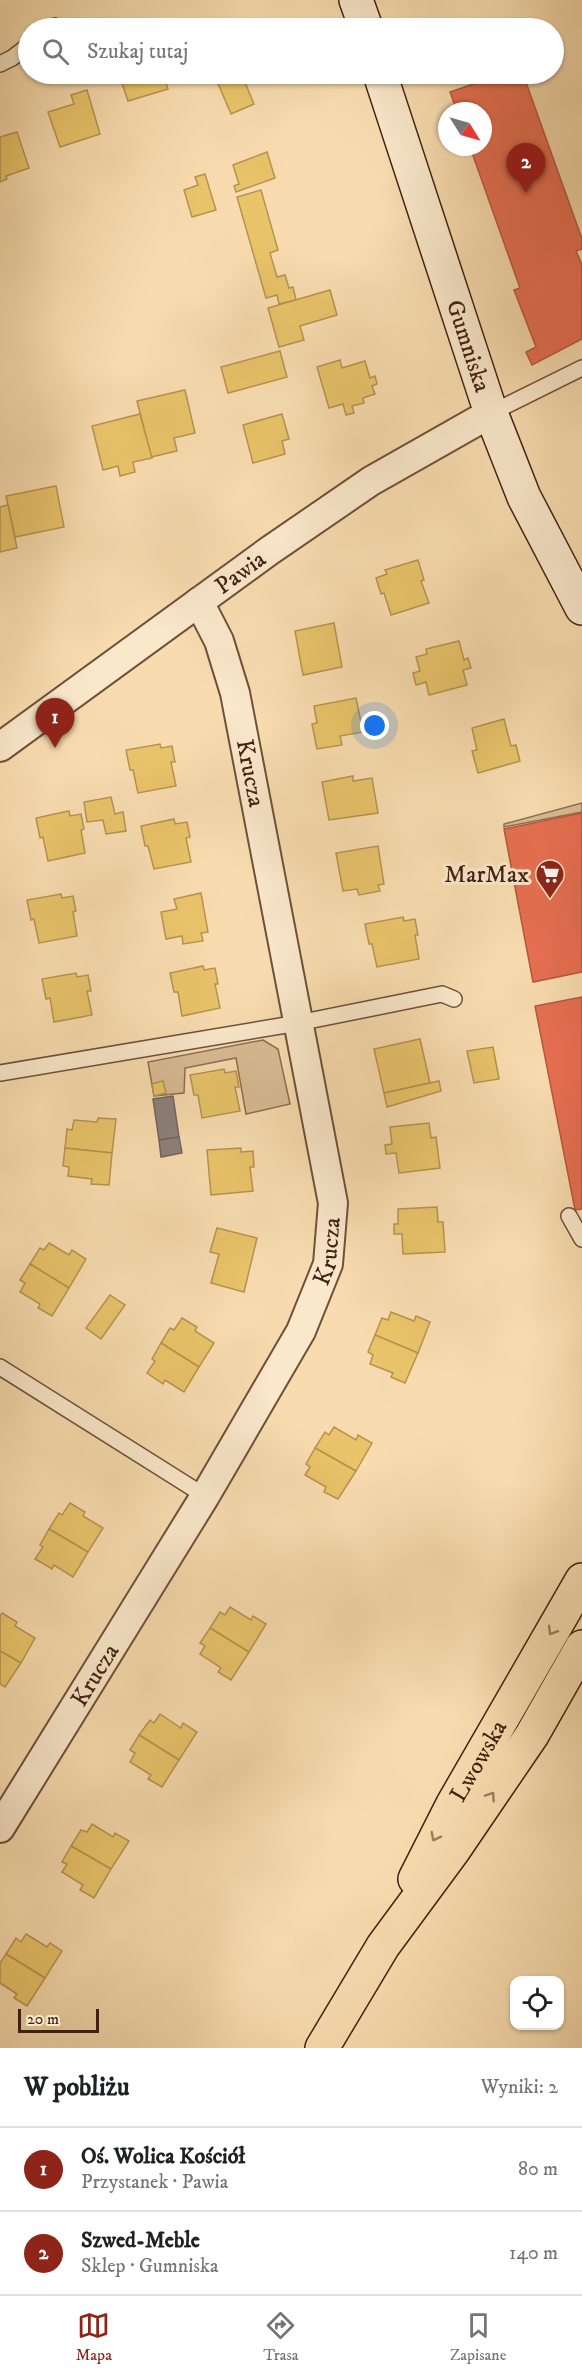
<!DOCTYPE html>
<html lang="pl">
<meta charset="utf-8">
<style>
:root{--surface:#fff;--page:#f6f6f6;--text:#202124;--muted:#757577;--line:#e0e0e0;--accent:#8f2418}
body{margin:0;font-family:"IM FELL DW Pica",serif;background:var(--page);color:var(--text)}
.controls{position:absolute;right:18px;bottom:18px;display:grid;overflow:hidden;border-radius:12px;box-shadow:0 2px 4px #0004}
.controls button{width:54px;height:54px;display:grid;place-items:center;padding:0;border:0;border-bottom:2px solid var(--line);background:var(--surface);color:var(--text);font:30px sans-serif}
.compass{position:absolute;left:438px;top:102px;width:54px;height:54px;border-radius:50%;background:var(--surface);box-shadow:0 2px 4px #0004;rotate:127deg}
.scale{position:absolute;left:18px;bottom:15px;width:81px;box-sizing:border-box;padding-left:6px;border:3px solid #422113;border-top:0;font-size:16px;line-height:21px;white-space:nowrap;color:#422113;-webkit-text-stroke:4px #fae8cb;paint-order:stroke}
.you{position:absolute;left:375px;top:726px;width:21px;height:21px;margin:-15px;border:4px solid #fff;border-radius:50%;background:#1a73e8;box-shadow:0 0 0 9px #1a73e833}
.badge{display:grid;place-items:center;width:39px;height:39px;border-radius:50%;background:var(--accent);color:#fff;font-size:20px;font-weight:700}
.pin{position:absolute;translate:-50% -50px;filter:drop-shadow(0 2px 3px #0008)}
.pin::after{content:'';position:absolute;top:32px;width:21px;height:18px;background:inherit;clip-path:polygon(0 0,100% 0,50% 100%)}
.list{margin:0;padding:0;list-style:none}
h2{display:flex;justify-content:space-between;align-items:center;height:78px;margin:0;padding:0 24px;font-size:26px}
h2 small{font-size:20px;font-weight:400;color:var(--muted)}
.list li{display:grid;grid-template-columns:39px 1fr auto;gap:18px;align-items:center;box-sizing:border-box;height:84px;padding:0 24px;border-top:2px solid var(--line)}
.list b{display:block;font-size:22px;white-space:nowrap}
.list p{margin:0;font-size:20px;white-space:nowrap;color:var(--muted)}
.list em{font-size:20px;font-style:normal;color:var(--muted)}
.icon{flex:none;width:33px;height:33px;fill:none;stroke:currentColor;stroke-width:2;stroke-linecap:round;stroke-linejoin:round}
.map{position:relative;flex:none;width:582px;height:2048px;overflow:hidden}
.search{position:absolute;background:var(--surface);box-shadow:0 2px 4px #0004;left:18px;right:18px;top:18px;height:66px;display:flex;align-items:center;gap:15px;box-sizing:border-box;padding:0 21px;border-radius:33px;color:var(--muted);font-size:22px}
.sheet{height:246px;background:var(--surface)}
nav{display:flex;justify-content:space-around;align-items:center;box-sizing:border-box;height:84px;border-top:2px solid var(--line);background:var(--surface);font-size:16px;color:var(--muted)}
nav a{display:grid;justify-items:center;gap:3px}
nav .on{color:var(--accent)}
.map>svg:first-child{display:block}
.green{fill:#d9bc94;stroke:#8e6e54;stroke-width:1.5}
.homes{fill:#e9c46a;stroke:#b79350;stroke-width:1.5}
.shops{fill:#e76f51;stroke:#b6583e;stroke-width:1.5}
.industry{fill:#8a817c;stroke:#74645c;stroke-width:1.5}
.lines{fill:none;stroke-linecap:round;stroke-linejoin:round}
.lane-casing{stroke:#70503a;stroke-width:18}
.street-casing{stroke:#70503a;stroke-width:32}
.secondary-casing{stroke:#422113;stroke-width:36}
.primary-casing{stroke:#422113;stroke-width:36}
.lane{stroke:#fae8cb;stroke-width:15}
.street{stroke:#fae8cb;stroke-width:28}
.secondary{stroke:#fae8cb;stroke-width:33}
.primary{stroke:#f8dcaf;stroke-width:33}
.oneway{stroke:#9d7e61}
.labels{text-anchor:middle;stroke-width:6;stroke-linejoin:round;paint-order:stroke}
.street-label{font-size:24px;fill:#422113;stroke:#fae8cb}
.poi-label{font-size:24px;fill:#422113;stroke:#fae8cb;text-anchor:end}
</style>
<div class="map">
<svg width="582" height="2048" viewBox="0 0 582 2048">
<rect width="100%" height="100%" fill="#f8dcaf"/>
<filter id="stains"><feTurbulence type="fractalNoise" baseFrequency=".00333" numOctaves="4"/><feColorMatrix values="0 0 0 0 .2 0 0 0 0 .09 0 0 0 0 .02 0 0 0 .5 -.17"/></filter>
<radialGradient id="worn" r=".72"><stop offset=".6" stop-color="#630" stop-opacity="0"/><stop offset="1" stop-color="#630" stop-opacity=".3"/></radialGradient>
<g class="green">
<polygon points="582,803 582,812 504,827 504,824"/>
<polygon points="263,1040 278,1049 290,1104 246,1114 236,1058 185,1068 184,1093 154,1096 148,1062"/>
</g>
<g class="homes">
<polygon points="119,74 163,74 168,89 128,101"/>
<polygon points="214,74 262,74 244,80 254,104 231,114"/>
<polygon points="87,90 100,134 60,147 48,112 74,104 71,95"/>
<polygon points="17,132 29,168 6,176 7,179 0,182 0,137"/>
<polygon points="267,152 275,178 236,192 234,186 239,184 233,165"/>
<polygon points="205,174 216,210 192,217 184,190 198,185 195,177"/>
<polygon points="261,190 278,250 270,253 277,277 285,275 289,288 293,287 296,300 279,304 277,295 266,298 237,197"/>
<polygon points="330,290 337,315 300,326 304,340 279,347 268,308"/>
<polygon points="280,351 287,377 228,393 221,367"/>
<polygon points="340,360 342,368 365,361 370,378 375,376 377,384 372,386 375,394 363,398 364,403 352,406 354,413 346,415 343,404 329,408 317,367"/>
<polygon points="185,390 195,433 174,438 177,451 151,457 137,401"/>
<polygon points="140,414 152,458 133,462 135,472 120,476 118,466 103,470 92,426"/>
<polygon points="282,414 289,439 282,441 285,454 253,463 243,425"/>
<polygon points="56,486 64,527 15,537 6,496"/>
<polygon points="8,505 17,548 0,552 0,507"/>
<polygon points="418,560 424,580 421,581 429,603 391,615 384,593 381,594 376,578 387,574 385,570"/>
<polygon points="334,623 342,667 303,675 295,631"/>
<polygon points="459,641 464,660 468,658 471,668 463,670 467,685 429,695 426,682 416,685 413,673 420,671 416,657 427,654 426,649"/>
<polygon points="356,698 363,732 340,736 342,745 317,749 312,724 317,723 314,706"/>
<polygon points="504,719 511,746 516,745 520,761 478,773 472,751 477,750 472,728"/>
<polygon points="160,744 161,748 172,746 175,762 171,762 176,786 138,793 133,770 130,770 126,750"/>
<polygon points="353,776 353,781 372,778 378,813 329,820 322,782"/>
<polygon points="111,797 115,814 123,812 126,831 106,834 103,820 87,822 84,802"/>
<polygon points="69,811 70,816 81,814 84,829 81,830 85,853 48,861 43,837 40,838 36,818"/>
<polygon points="174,819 175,824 187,822 190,837 186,838 191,862 154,869 148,846 145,846 141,826"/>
<polygon points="378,846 384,884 378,885 380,891 359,895 357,889 343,891 336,853"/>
<polygon points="201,893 208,932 201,933 203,941 183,944 182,936 166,939 161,912 177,909 174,899"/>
<polygon points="61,894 62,898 73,896 76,911 73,912 77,936 39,943 34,919 31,920 27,900"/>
<polygon points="403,917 404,921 415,919 418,935 415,935 419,959 377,967 372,944 369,944 365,924"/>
<polygon points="203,966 204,970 215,968 218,984 215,984 220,1008 182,1016 178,992 174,992 170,973"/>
<polygon points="76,973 77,977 88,975 91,991 87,991 92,1015 54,1022 50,998 46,999 42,979"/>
<polygon points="420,1039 430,1083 384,1093 374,1049"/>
<polygon points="493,1047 499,1079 474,1083 467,1051"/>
<polygon points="224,1069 225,1073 236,1071 239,1087 235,1087 240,1111 202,1118 198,1095 194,1095 190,1075"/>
<polygon points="163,1081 166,1093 154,1096 152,1084"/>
<polygon points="439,1081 441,1091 387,1107 384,1093"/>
<polygon points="98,1118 116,1119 112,1153 65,1148 67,1129 72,1130 74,1120 97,1122"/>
<polygon points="429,1123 431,1138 436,1137 440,1168 399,1173 396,1153 386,1154 385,1145 392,1144 390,1127"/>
<polygon points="65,1148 112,1153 109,1185 91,1184 92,1179 68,1176 69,1167 63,1166"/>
<polygon points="241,1148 241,1152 253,1151 254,1167 250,1167 253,1191 211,1195 207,1150"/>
<polygon points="437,1207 438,1222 443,1222 445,1252 403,1254 402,1234 394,1234 394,1224 398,1224 398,1209"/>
<polygon points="217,1228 257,1238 244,1292 211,1283 219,1254 210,1252"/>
<polygon points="49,1243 69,1255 72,1250 86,1259 69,1288 30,1264 40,1248 44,1250"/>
<polygon points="30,1264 69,1288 52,1316 38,1308 40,1304 20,1292 25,1283 20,1280"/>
<polygon points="110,1295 125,1305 101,1339 86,1328"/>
<polygon points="391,1312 414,1321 416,1316 430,1322 418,1353 375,1335 382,1318 388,1320"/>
<polygon points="182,1318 197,1327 195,1331 214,1343 199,1367 161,1343 170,1328 174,1330"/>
<polygon points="375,1335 418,1353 405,1383 391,1377 393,1373 370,1364 373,1355 368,1352"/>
<polygon points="161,1343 199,1367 184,1392 165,1380 163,1384 147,1373 155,1361 152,1359"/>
<polygon points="334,1427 356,1440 358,1435 372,1443 356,1471 315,1448 325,1432 329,1435"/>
<polygon points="315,1448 356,1471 338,1499 324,1492 326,1487 305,1475 310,1467 306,1464"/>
<polygon points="70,1503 85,1512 83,1516 103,1528 88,1552 49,1529 59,1513 62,1515"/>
<polygon points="49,1529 88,1552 73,1577 54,1565 52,1569 35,1559 43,1547 40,1545"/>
<polygon points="230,1607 251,1620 253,1616 266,1624 249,1652 210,1628 220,1612 225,1615"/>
<polygon points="2,1613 17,1622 15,1626 35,1638 21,1663 0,1651 0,1616"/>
<polygon points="210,1628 249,1652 231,1680 218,1672 221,1668 200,1654 205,1646 200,1643"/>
<polygon points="0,1651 21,1663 5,1687 0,1684"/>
<polygon points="160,1714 181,1728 183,1723 197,1732 179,1760 139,1735 150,1720 154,1723"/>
<polygon points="139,1735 179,1760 162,1787 148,1779 151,1775 130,1762 135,1753 130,1750"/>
<polygon points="92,1824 113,1837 115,1833 129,1841 111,1869 71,1846 81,1830 87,1832"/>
<polygon points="71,1846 111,1869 94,1898 80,1890 83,1885 62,1872 67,1864 62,1862"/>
<polygon points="26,1934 47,1947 50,1943 62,1951 45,1978 6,1954 16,1938 21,1942"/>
<polygon points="6,1954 45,1978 27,2006 14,1998 17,1994 0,1983 0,1963"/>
</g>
<g class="shops">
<polygon points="503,74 523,74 582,239 582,249 576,251 582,265 582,339 532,365 526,352 536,347 514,290 520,288 470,147 483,147 483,111 457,111 450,92"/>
<polygon points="582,813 582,972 533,982 504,829"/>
<polygon points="582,997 582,1209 575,1210 535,1006"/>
</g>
<g class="industry">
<polygon points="173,1096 179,1137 159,1140 153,1099"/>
<polygon points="179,1137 182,1153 161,1157 159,1140"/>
</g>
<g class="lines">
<g class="lane-casing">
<g id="lane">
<polyline points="52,28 55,26"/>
<polyline points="0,64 12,58 28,46"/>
<polyline points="491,413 582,368"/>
<polyline points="0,1073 298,1023 442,994 454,999"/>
<polyline points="569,1216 582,1239"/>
<polyline points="0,1367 205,1496"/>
</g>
</g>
<g class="street-casing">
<g id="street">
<path id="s1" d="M 0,747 L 269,551 L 371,481 L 491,413"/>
<path id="s2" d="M 0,1828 L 205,1496 L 301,1331 L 328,1264 L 333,1203 L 235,693 L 219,641 L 199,602"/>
</g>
</g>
<g class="secondary-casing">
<g id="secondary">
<polyline points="356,0 366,28"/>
<path id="s3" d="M 380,74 L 491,413 L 524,497 L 582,608"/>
</g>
</g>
<g class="primary-casing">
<g id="primary">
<path id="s4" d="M 415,1879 L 453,1804 L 582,1580"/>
<polyline points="322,2048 383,1946 453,1851 532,1735 582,1647"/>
</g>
</g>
<use href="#lane" class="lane"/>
<use href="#street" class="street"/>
<use href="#secondary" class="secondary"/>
<use href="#primary" class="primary"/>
</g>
<defs><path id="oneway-chevron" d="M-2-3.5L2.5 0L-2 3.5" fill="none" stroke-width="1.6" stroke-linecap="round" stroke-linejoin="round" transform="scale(1.5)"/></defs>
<g class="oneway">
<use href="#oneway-chevron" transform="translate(552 1631) rotate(121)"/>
<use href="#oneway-chevron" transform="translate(491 1796) rotate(-56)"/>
<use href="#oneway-chevron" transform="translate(435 1837) rotate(117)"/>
</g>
<defs>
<g id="supermarket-pin" transform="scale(1.5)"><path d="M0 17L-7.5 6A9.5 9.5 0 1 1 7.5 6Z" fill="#8f2418" stroke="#fae8cb"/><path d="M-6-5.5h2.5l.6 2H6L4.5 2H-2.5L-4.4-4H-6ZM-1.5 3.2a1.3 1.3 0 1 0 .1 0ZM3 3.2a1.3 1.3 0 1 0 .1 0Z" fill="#fff"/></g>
</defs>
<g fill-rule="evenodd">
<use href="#supermarket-pin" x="550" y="874"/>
</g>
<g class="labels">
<g class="street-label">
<text dy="8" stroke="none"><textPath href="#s3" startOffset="286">Gumniska</textPath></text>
<text dy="8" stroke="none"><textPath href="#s1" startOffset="297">Pawia</textPath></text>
<text transform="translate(251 773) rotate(79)" y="8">Krucza</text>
<text dy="8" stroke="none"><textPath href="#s2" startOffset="666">Krucza</textPath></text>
<text dy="8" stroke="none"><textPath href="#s2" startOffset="180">Krucza</textPath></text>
<text dy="8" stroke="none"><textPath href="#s4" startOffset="134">Lwowska</textPath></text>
</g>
<g class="poi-label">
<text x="529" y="882">MarMax</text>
</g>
</g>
<rect width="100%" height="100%" filter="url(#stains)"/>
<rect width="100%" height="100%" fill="url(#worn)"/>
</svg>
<div class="controls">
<button><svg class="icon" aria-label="locate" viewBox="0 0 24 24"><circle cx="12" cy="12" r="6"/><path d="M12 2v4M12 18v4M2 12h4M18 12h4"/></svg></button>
</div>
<svg class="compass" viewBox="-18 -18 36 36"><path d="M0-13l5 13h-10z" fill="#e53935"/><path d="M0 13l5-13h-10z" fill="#757577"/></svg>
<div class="scale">20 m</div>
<div class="you"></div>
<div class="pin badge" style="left:55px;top:748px">1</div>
<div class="pin badge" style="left:526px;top:193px">2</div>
<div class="search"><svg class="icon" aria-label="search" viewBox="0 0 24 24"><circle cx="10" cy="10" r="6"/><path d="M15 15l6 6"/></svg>Szukaj tutaj</div>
</div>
<section class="sheet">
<h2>W pobliżu<small>Wyniki: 2</small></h2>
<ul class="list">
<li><span class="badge">1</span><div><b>Oś. Wolica Kościół</b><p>Przystanek · Pawia</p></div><em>80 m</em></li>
<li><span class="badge">2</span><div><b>Szwed-Meble</b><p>Sklep · Gumniska</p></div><em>140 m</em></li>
</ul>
</section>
<nav>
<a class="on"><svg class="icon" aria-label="map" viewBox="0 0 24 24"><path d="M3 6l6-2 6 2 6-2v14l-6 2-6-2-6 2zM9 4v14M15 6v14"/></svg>Mapa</a>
<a><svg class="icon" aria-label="directions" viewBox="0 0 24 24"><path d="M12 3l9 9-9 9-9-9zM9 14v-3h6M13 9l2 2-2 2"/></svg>Trasa</a>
<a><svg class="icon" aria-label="saved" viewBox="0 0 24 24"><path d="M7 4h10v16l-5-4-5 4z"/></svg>Zapisane</a>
</nav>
